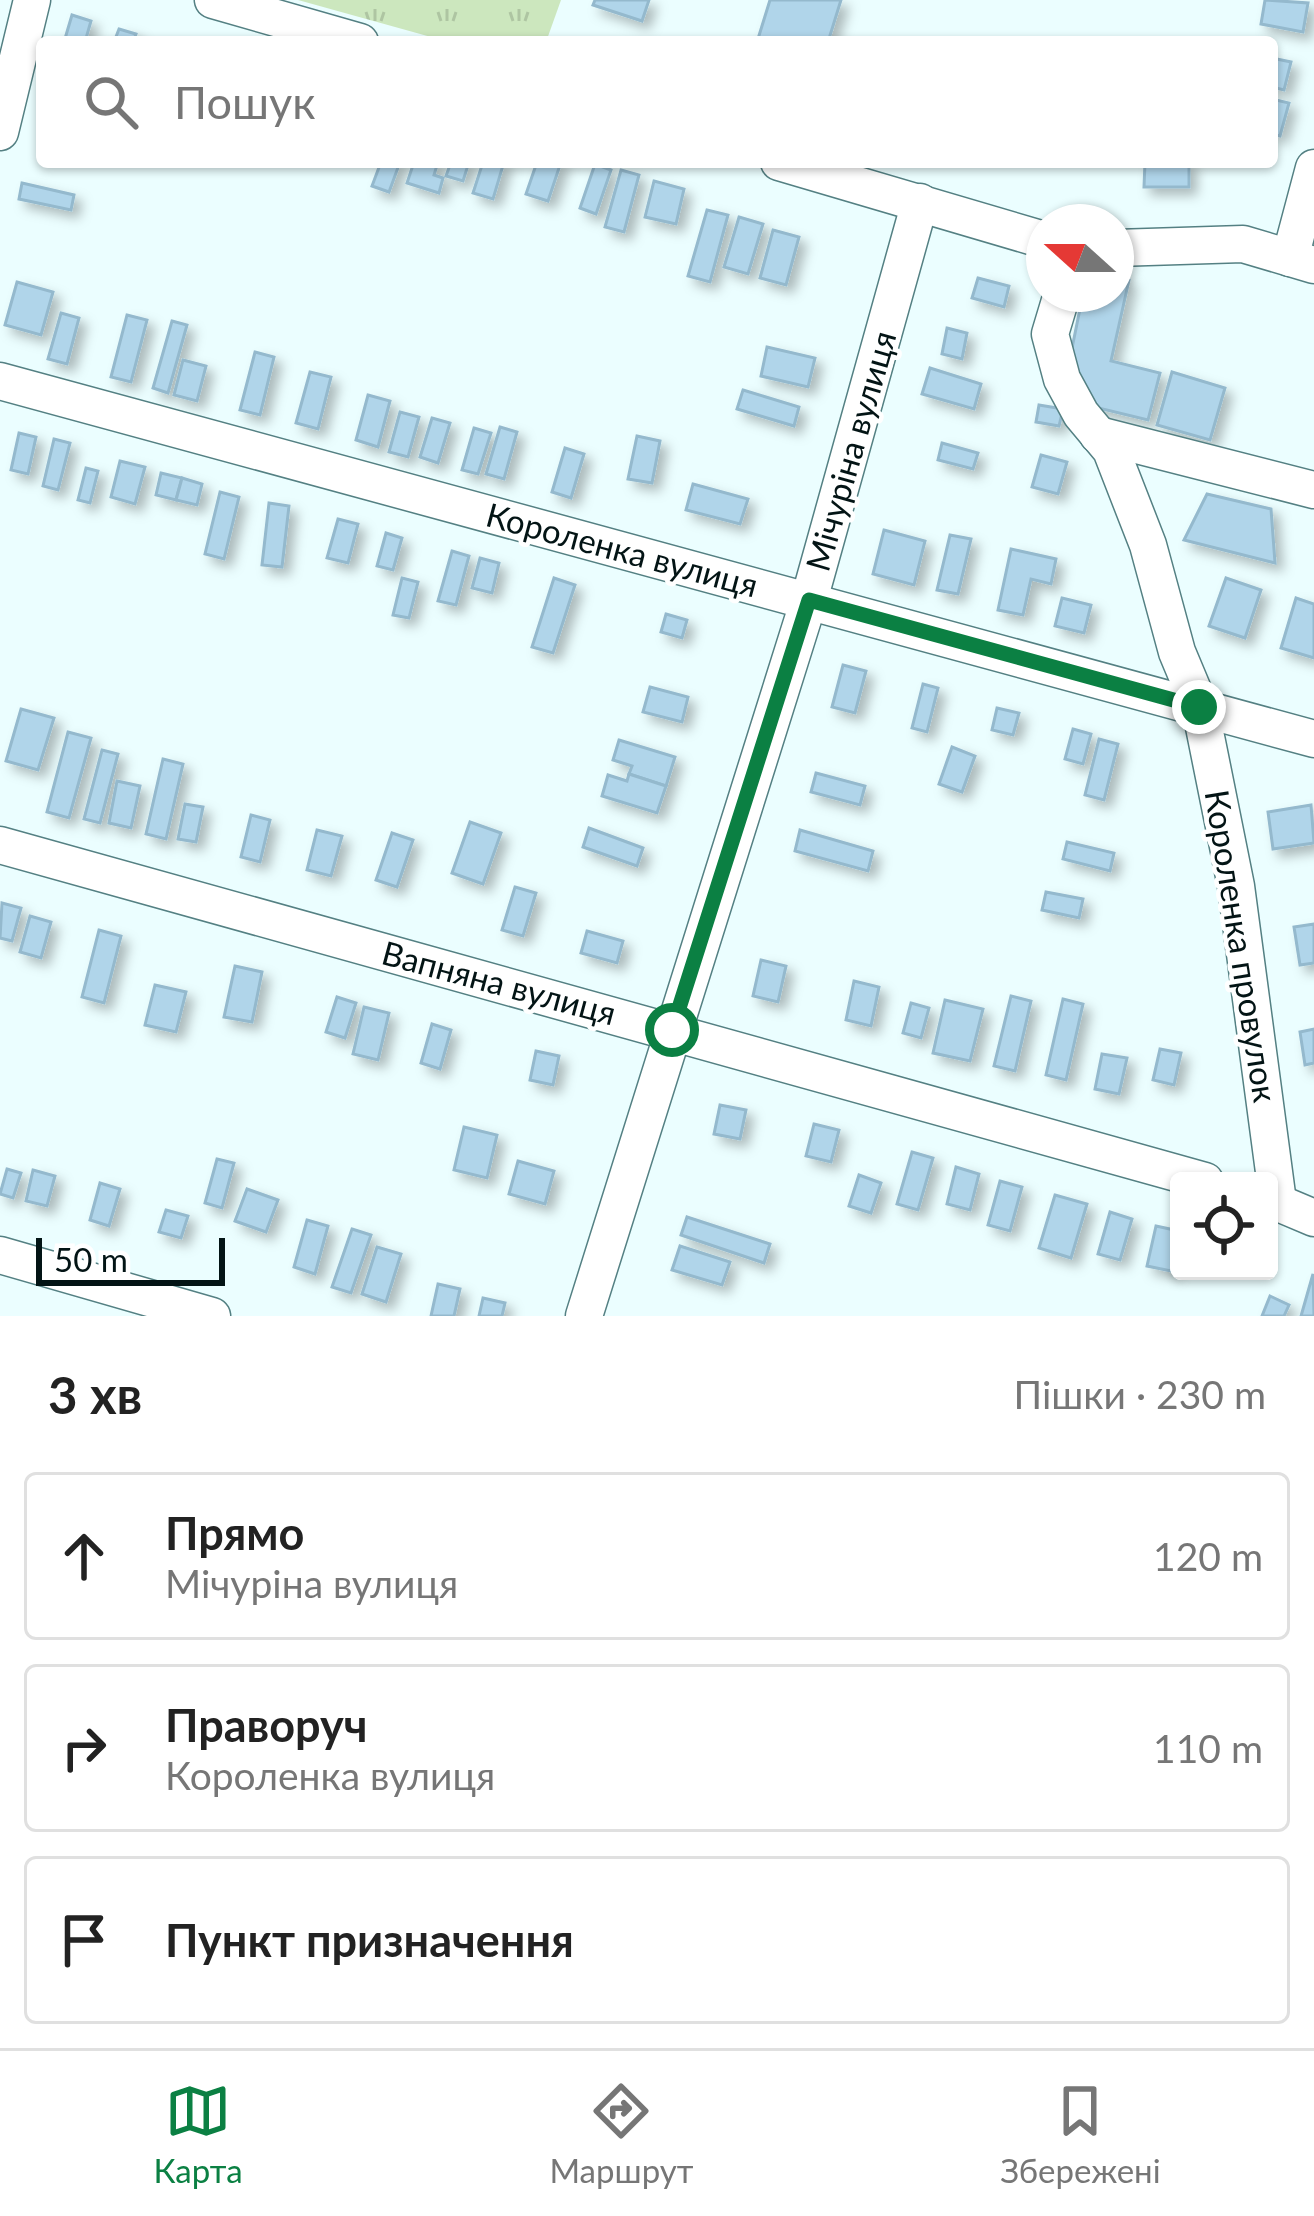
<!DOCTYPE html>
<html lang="uk">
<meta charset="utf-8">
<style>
:root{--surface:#fff;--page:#f2f2f2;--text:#222;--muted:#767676;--line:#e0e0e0;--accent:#0b8043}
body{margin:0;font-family:Lato,sans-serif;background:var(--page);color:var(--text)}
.controls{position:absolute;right:36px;bottom:36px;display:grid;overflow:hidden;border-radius:12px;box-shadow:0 3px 9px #0004}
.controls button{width:108px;height:108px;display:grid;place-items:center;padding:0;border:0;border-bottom:3px solid var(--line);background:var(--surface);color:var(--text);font:60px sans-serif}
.compass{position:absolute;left:1026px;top:204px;width:108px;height:108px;border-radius:50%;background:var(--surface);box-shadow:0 3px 9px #0004;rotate:291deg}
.scale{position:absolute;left:36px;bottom:30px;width:189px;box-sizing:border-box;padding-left:12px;border:6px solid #031415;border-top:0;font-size:33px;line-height:42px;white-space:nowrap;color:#031415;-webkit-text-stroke:9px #fff;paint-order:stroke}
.stop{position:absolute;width:36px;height:36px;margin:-27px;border:9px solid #0b8043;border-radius:50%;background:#fff}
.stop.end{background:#0b8043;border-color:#fff;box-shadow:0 3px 12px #0008}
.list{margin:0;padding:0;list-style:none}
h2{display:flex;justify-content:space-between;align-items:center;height:156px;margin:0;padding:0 48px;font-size:51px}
h2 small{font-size:39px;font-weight:400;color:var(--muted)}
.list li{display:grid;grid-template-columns:78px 1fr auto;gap:36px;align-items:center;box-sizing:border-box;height:168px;margin:0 24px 24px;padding:0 24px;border:3px solid var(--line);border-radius:12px}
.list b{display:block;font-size:45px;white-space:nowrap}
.list p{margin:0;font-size:39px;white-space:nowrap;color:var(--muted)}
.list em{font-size:39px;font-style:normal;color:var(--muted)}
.icon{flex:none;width:66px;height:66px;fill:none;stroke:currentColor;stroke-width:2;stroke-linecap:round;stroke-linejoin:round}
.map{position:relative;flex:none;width:1314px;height:1316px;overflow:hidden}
.search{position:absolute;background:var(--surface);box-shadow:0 3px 9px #0004;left:36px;right:36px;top:36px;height:132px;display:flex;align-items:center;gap:30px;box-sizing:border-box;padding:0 42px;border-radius:12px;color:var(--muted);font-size:45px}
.sheet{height:732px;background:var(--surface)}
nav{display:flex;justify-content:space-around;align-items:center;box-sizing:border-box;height:168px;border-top:3px solid var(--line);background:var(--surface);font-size:33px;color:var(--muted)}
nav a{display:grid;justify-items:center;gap:6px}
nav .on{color:var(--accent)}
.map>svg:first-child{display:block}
.park{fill:url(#park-tufts)}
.building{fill:#b0d5ea;stroke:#94b9cd;stroke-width:3;filter:url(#shadow)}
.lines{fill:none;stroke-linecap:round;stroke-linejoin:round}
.minor-casing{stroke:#548083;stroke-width:39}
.minor{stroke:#fff;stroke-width:36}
.route{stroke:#0b8043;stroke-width:15}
.labels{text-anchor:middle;stroke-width:9;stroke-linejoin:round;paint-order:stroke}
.street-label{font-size:33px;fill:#031415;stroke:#fff}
</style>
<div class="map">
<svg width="1314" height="1316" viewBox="0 0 1314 1316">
<defs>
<pattern id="park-tufts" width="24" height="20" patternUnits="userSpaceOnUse" patternTransform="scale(3)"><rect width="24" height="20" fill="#cce7be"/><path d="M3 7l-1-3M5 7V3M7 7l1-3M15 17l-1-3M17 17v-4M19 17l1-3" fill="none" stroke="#aec5a2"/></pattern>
<filter id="shadow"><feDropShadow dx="7" dy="7" stdDeviation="6" flood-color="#0004"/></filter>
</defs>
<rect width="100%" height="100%" fill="#ebfeff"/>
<polygon class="park" points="298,0 561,0 546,42 449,42"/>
<g class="building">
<polygon points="595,0 649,0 642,21 593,5"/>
<polygon points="770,0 841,0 828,42 757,42"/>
<polygon points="1265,0 1308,3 1303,32 1261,24"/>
<polygon points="72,15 91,21 85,42 64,42"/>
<polygon points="119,29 136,34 133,42 114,42"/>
<polygon points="1272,58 1291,62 1284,90 1272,87"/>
<polygon points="1272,99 1289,103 1280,136 1272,134"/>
<polygon points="381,162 400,162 389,192 372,186"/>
<polygon points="414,162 438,162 434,175 443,178 439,193 407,183"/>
<polygon points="451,162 469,162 463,181 446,176"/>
<polygon points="483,162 504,162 493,199 473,193"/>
<polygon points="537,162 561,162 548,201 526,194"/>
<polygon points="1145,162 1189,162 1189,187 1144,187"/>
<polygon points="595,164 611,170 596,214 580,208"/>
<polygon points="621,170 639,175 624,232 605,227"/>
<polygon points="654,181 684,189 676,224 645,217"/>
<polygon points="22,183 74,195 71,210 19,199"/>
<polygon points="707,210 728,215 710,282 688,276"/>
<polygon points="739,217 763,224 748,274 724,267"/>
<polygon points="773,230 799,237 786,285 760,278"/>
<polygon points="1116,276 1129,280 1111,361 1160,373 1148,420 1086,405 1069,363 1083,294 1116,294"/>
<polygon points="978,278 1009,286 1004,307 972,298"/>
<polygon points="17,282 53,292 41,335 5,325"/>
<polygon points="61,313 79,318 67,364 48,359"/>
<polygon points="127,315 147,320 131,382 111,377"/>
<polygon points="172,321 187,325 168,393 153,388"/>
<polygon points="947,328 967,333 962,359 942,354"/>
<polygon points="767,347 815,358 808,387 761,376"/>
<polygon points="255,352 274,357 260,415 240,410"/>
<polygon points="183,360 206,366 197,401 174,395"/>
<polygon points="930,368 981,384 974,409 922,394"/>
<polygon points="310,372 331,377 318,429 296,423"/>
<polygon points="1172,372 1225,388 1210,440 1157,425"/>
<polygon points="743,390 799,407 794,426 737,409"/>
<polygon points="368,395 390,401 378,447 356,440"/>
<polygon points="1039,405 1063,409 1059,426 1036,422"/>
<polygon points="400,412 419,417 408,457 389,452"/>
<polygon points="432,418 450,423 438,463 420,457"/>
<polygon points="500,427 517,432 504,479 486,474"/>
<polygon points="474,428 491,433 478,474 462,470"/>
<polygon points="19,433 36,437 28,474 11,470"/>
<polygon points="637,436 660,441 652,483 628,479"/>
<polygon points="54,439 70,443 58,490 43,486"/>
<polygon points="942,443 978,453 973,469 938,460"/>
<polygon points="565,448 584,454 571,498 552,492"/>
<polygon points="1041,455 1067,462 1058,494 1032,487"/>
<polygon points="120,461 145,467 135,504 111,497"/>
<polygon points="86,468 98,471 90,503 78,500"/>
<polygon points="161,473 182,478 176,500 156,495"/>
<polygon points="182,478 202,484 197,505 176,500"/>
<polygon points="693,484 748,499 740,524 686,510"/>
<polygon points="220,492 239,497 224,559 205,554"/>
<polygon points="1207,494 1271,509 1275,563 1184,540"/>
<polygon points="269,503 289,506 282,567 262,565"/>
<polygon points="338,519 358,524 348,563 327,558"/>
<polygon points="884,530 925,541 914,585 873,574"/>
<polygon points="386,533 402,538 393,570 377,566"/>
<polygon points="950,535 971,539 958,594 937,590"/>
<polygon points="1011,549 1056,559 1051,584 1031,579 1023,615 998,610"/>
<polygon points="452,551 469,556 456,605 438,601"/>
<polygon points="480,558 499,563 492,593 472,588"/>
<polygon points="402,578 418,582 409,618 393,615"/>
<polygon points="554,578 575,585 553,653 532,647"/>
<polygon points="1226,578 1261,590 1245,638 1209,626"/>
<polygon points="1062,598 1091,605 1084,633 1055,626"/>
<polygon points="1296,598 1314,604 1314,658 1281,648"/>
<polygon points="666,614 687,620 682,638 661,632"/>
<polygon points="843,665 866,671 855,713 832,707"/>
<polygon points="923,684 938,688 927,732 912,728"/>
<polygon points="650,687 688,697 682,722 643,712"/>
<polygon points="997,708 1019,713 1013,735 992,730"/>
<polygon points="21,709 54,718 38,770 6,761"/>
<polygon points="1073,729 1091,734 1083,764 1065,759"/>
<polygon points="68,732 91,738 69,818 47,812"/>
<polygon points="1099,739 1118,744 1104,800 1085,795"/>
<polygon points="619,740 675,757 666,786 629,774 632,766 613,760"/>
<polygon points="952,747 975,756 962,792 939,784"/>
<polygon points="102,750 118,754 100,823 84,819"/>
<polygon points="163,759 183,764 166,839 146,834"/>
<polygon points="816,773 865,786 860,805 811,792"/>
<polygon points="629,774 666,786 657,813 602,796 608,775 627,781"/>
<polygon points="117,781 140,786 131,828 109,823"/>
<polygon points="185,804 203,807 196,842 178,839"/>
<polygon points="1311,805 1314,843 1273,849 1268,812"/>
<polygon points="251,815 270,820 260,862 241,857"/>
<polygon points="470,822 501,833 483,884 452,873"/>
<polygon points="589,828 643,848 637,866 583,847"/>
<polygon points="317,830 342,836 331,876 307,870"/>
<polygon points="800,830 873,851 868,871 795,851"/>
<polygon points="392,833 413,840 397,887 376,880"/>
<polygon points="1067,842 1114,853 1110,871 1063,859"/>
<polygon points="515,887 536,893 523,936 502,930"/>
<polygon points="1046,892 1083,899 1079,918 1042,910"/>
<polygon points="2,903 21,908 12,941 0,938"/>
<polygon points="30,916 51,922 41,958 20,952"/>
<polygon points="1314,924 1314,963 1300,965 1294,927"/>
<polygon points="99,930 121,936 104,1003 82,997"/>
<polygon points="587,931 623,941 617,963 581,953"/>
<polygon points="761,960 786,966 778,1002 753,996"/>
<polygon points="235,966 262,972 252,1022 224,1017"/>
<polygon points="854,981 879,987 871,1026 846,1020"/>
<polygon points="155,985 186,992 176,1032 145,1025"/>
<polygon points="1011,996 1031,1001 1015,1071 994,1066"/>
<polygon points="337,997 356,1003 345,1038 326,1032"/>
<polygon points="1063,999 1083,1004 1066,1080 1046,1075"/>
<polygon points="945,1000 983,1009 970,1061 933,1053"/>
<polygon points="911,1003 929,1008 921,1038 903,1033"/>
<polygon points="364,1007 389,1013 378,1060 353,1054"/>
<polygon points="432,1024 451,1030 440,1069 421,1063"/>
<polygon points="1314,1029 1314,1063 1305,1065 1300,1032"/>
<polygon points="1160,1049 1181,1053 1174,1085 1153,1080"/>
<polygon points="536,1051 559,1056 553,1085 530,1080"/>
<polygon points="1102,1054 1127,1058 1119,1094 1095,1089"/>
<polygon points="720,1105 746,1110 740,1139 714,1134"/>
<polygon points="814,1124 839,1130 831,1162 806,1156"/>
<polygon points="464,1127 497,1135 487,1178 454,1170"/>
<polygon points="912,1152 933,1158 918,1210 897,1204"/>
<polygon points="217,1159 234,1163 222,1208 205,1203"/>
<polygon points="518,1161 554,1171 545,1204 509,1194"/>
<polygon points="956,1167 979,1174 970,1210 947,1204"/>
<polygon points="7,1169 21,1173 13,1198 0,1194"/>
<polygon points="33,1170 55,1176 47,1206 26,1201"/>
<polygon points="859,1175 881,1183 871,1213 849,1206"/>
<polygon points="1000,1181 1022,1187 1010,1231 988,1225"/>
<polygon points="100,1183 120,1189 109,1226 90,1220"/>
<polygon points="247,1189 278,1200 266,1232 235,1221"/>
<polygon points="1055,1195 1087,1204 1071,1258 1039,1248"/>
<polygon points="166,1210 188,1216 181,1238 159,1232"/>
<polygon points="1110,1212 1132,1219 1120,1260 1098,1254"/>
<polygon points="687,1217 770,1244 764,1263 681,1235"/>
<polygon points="307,1220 328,1226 315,1274 294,1267"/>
<polygon points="1156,1226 1179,1231 1171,1271 1147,1266"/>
<polygon points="352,1229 371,1235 351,1293 332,1287"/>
<polygon points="680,1246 730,1262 722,1285 672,1270"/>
<polygon points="377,1247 401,1254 386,1302 362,1294"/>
<polygon points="1313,1274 1314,1316 1301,1316"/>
<polygon points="438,1284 460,1289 454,1316 431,1316"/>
<polygon points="1270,1296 1289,1305 1284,1316 1262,1316"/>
<polygon points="483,1298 505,1303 502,1316 479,1316"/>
</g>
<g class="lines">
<g class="minor-casing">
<g id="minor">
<polyline points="213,0 360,42"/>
<polyline points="0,132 32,0"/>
<polyline points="779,162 1044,240"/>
<polyline points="1116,248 1243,244 1314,265"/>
<polyline points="1290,258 1314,168"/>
<polyline points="1062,294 1050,334 1062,379 1081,414 1111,450 1148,545 1177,652 1200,707 1236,886 1278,1202"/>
<polyline points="0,381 1314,739"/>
<polyline points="1098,435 1314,490"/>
<polyline points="0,845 1205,1181"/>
<polyline points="1269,1199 1314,1218"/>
<polyline points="0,1255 212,1316"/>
<polyline points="584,1316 809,600 920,202"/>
</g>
</g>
<use href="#minor" class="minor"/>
</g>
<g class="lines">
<polyline class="route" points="672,1030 809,600 1199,707"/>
</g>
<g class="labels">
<g class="street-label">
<text transform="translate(851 451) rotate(-74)" y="12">Мічуріна вулиця</text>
<text transform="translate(622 550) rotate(15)" y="12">Короленка вулиця</text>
<text transform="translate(1241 946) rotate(81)" y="12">Короленка провулок</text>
<text transform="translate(499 983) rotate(15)" y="12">Вапняна вулиця</text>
</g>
</g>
</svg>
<div class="controls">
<button><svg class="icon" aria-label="locate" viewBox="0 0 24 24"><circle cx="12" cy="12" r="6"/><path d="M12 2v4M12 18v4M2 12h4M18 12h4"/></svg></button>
</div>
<svg class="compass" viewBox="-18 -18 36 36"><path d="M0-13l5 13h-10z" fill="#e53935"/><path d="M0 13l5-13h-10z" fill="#767676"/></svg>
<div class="scale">50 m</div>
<div class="stop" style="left:672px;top:1030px"></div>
<div class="stop end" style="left:1199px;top:707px"></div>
<div class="search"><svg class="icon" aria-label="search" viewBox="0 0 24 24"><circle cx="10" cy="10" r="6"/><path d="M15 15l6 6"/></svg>Пошук</div>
</div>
<section class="sheet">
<h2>3 хв<small>Пішки · 230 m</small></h2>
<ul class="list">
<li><svg class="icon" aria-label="ahead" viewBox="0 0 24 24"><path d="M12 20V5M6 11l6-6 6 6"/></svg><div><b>Прямо</b><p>Мічуріна вулиця</p></div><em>120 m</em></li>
<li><svg class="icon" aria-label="right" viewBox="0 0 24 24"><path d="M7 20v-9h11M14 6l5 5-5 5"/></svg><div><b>Праворуч</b><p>Короленка вулиця</p></div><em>110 m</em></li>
<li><svg class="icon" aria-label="arrive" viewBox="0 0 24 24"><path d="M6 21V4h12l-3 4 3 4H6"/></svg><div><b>Пункт призначення</b></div></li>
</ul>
</section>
<nav>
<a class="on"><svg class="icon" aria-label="map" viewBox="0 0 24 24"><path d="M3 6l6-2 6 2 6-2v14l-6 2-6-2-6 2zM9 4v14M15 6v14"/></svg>Карта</a>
<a><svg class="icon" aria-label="directions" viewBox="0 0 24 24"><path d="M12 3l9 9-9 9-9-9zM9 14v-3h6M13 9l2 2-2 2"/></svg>Маршрут</a>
<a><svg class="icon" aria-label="saved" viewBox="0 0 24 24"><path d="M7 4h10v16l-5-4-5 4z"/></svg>Збережені</a>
</nav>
